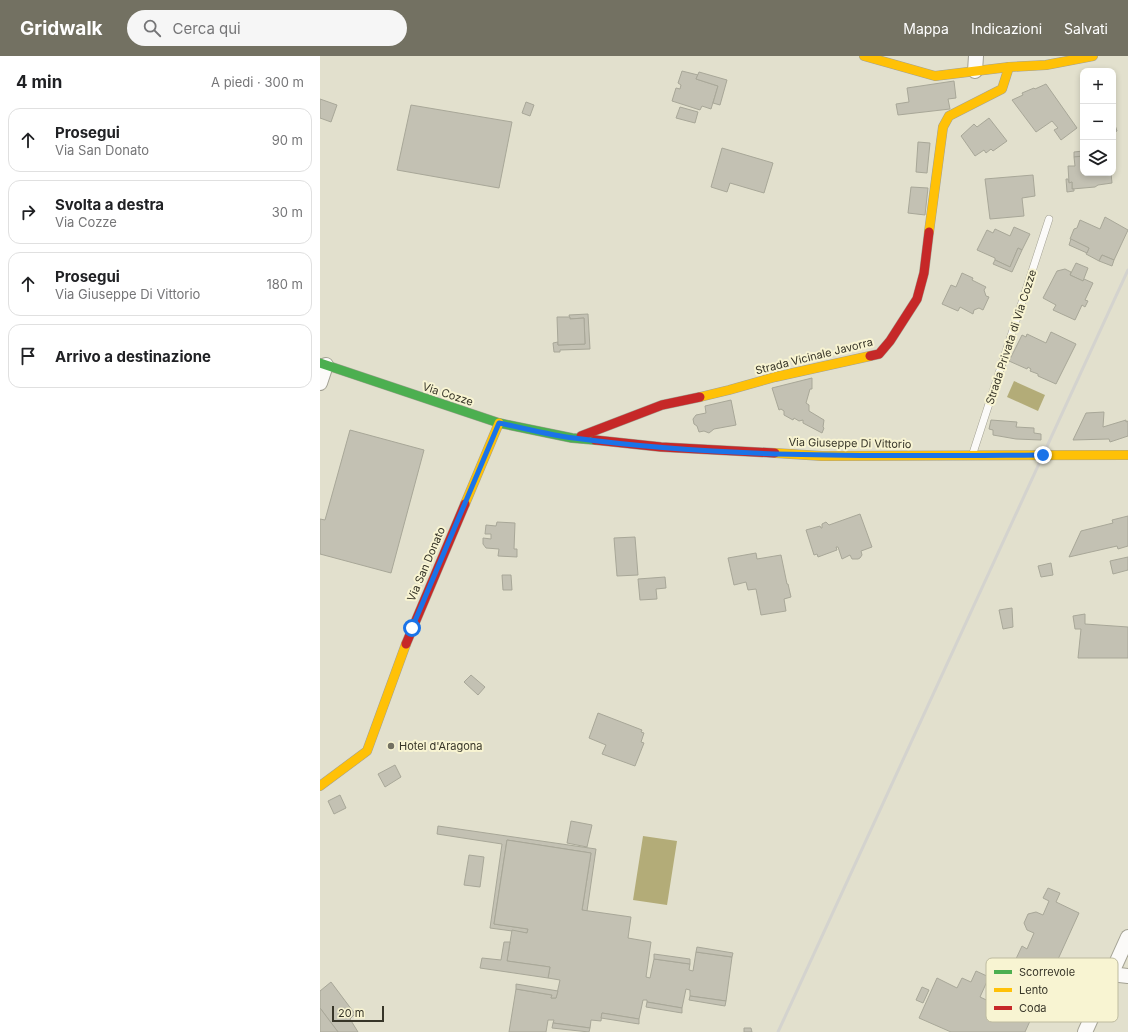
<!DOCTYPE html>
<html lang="it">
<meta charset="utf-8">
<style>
:root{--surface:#fff;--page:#f6f6f6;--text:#202124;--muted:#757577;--line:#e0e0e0;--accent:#737162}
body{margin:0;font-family:Inter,sans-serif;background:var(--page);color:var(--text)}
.controls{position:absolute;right:12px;top:12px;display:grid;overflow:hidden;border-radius:8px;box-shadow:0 2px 6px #0003}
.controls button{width:36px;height:36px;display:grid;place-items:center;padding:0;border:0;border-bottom:1px solid var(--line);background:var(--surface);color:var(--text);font:20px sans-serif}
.scale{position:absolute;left:12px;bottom:10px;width:52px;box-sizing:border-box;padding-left:4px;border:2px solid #373528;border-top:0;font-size:11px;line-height:14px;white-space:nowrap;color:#373528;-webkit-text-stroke:3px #f8f4d2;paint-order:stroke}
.stop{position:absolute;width:12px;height:12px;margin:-9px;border:3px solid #1a73e8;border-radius:50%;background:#fff}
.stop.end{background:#1a73e8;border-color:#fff;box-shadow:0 1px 4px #0008}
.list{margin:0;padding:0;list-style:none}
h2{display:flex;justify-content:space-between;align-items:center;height:52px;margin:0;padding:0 16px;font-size:17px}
h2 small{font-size:13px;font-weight:400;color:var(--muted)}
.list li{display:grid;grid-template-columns:26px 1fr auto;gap:12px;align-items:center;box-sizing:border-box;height:64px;margin:0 8px 8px;padding:0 8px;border:1px solid var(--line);border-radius:12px}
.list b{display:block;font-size:15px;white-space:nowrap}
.list p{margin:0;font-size:13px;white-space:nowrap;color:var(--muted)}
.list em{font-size:13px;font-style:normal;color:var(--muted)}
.icon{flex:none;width:22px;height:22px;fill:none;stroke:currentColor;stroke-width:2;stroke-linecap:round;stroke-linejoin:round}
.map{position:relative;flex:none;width:808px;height:976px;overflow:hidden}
header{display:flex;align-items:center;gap:24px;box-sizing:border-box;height:56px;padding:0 20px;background:var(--accent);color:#fff}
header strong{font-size:19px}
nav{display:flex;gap:22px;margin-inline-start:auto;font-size:14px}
.search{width:280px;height:36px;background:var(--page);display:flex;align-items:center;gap:10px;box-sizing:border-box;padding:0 14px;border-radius:22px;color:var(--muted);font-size:15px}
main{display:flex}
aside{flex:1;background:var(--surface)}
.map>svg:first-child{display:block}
.water{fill:#b3ac78}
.building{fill:#c3c1b3;stroke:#a8a798}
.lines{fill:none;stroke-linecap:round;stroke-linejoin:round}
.lane-casing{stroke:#a3a193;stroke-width:8}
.street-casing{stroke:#a3a193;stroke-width:16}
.fast-casing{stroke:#a3a193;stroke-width:10}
.slow-casing{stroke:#a3a193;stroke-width:10}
.jam-casing{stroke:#a3a193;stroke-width:10}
.lane{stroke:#fbfaf8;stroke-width:7}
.street{stroke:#fbfaf8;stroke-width:14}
.fast{stroke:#4caf50;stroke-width:9}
.slow{stroke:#ffc107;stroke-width:9}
.jam{stroke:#c62828;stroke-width:9}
.rail{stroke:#d4d3ce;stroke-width:3}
.route{stroke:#1a73e8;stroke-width:5}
.poi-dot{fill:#737162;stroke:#f8f4d2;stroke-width:1.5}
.labels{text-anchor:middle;stroke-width:4;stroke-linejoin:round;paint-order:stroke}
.street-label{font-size:11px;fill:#373528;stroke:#f8f4d2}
.poi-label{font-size:11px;fill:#373528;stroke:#f8f4d2;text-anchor:start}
.key{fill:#f8f4d2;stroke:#bebb9f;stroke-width:1}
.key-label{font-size:11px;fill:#373528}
</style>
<header>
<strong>Gridwalk</strong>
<div class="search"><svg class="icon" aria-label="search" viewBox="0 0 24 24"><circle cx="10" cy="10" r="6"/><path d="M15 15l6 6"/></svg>Cerca qui</div>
<nav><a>Mappa</a><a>Indicazioni</a><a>Salvati</a></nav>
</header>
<main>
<aside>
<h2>4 min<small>A piedi · 300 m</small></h2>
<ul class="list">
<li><svg class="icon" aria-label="ahead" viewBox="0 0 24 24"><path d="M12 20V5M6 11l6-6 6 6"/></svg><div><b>Prosegui</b><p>Via San Donato</p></div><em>90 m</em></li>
<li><svg class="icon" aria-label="right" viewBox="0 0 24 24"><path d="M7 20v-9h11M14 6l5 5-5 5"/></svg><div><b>Svolta a destra</b><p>Via Cozze</p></div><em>30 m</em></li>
<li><svg class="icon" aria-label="ahead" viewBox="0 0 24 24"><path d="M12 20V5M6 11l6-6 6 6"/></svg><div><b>Prosegui</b><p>Via Giuseppe Di Vittorio</p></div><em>180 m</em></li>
<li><svg class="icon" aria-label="arrive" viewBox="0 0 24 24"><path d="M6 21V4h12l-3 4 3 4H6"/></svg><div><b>Arrivo a destinazione</b></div></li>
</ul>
</aside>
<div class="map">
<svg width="808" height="976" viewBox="0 0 808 976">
<rect width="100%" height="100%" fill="#e2e0cd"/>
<g class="water">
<polygon points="694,325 725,339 718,355 687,341"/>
<polygon points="323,780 357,785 347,849 313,844"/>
</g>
<g class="building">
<polygon points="362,15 378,19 376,23 398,30 391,53 382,50 380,54 352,45 356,32 360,33 361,29 358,27"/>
<polygon points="379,16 407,24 400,49 393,47 398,30 376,23"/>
<polygon points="634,25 636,42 628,43 630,53 578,59 576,48 589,46 587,32"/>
<polygon points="726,28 757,72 741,84 734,74 738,72 732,65 716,76 692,44 703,39 702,37 714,32 715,33"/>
<polygon points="0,43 17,49 11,66 0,62"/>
<polygon points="206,46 214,49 210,60 202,57"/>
<polygon points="91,49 192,66 179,132 77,114"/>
<polygon points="360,51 378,56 375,67 356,62"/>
<polygon points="669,62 687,85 673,95 671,93 666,97 664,94 655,100 641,80 654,68 657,71"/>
<polygon points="793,63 797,75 793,77"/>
<polygon points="598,86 610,87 607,117 596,116"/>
<polygon points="402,92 453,107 444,137 410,127 407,136 391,131"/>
<polygon points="763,95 763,100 754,101 754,96"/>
<polygon points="763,100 763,117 791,117 792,127 778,129 775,131 752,133 752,126 749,127 748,110 755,110 754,101"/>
<polygon points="713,119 715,140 702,142 704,160 670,163 665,123"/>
<polygon points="746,123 748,123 749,127 752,126 752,133 754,133 754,135 747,136"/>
<polygon points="591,131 608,132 605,159 588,157"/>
<polygon points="785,161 808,174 794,204 782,199 779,205 766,198 769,192 750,183 754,173 757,172 760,164 780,173"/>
<polygon points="694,171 710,178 702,194 698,192 690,211 675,204 675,202 657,194 667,174 673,177 675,173 690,180"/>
<polygon points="751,183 769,192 767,197 749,189"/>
<polygon points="698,192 702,194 692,216 673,208 675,204 690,211"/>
<polygon points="782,199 794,204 792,210 779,205"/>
<polygon points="756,207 768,212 763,225 750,219"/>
<polygon points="745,213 751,216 750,219 763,225 764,223 773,227 765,244 768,245 765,251 762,249 755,264 733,254 736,249 723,242 737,215"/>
<polygon points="642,217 653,222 652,224 666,231 664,234 666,240 669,241 663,254 659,252 654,254 653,258 640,251 638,255 622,248 631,229 636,231"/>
<polygon points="268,258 270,293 240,294 240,296 234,296 233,287 238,286 238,289 265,288 264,262 250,263 249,259"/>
<polygon points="237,261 250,261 250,263 264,262 265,288 238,289"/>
<polygon points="731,276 756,288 736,328 718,320 718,318 710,315 711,313 708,311 707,313 689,305 702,279 706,281 707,278 726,287"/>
<polygon points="492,322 492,333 490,333 486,347 489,349 489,355 504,364 503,371 504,372 502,377 483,367 483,364 479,365 474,362 473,364 464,359 464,355 461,353 459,354 452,332"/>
<polygon points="411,344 416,369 394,373 389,377 384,375 379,376 377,370 374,368 373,363 376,359 386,357 385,350"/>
<polygon points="784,356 783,371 806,364 806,366 808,365 808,380 790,386 789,383 753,384 766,357"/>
<polygon points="671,364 697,366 696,371 714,372 714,377 721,378 721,384 696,383 673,379 673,374 669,373"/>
<polygon points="30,374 104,394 71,517 0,498 0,463 5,464"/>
<polygon points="540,458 552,491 541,495 542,499 540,502 538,503 532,503 530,499 522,503 518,491 516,491 517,494 498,501 497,498 494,499 486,474 500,470 501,472 502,472 502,468 506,466 509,469"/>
<polygon points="808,460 808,490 798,493 797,490 749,501 761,475 793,467 792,464"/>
<polygon points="177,466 195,467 194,493 197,493 197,501 178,500 179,493 166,492 163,488 163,482 171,483 171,478 165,478 166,469 176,470"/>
<polygon points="315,481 318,519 297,520 294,482"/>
<polygon points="436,497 437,503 461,499 467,528 468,528 471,541 464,543 466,555 441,559 436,533 428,534 426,526 414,529 408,502"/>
<polygon points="808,501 808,514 793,518 790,505"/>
<polygon points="731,507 733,519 721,521 718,510"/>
<polygon points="182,519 191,519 192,534 183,534"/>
<polygon points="345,521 346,532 336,533 337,543 320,544 318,523"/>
<polygon points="692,552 693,571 683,573 679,554"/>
<polygon points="765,558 765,568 808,571 808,602 758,602 761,573 755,573 753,560"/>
<polygon points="151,619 165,631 158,639 144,626"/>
<polygon points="278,657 322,674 321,676 324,677 321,686 324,687 315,710 282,698 286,689 269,682"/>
<polygon points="75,709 81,721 65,731 58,718"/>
<polygon points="20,739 26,752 14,758 8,745"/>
<polygon points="251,765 272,769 267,791 247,787"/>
<polygon points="118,770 276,793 267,855 262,854 271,797 187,784 174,868 208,873 207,877 170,872 182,788 117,778"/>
<polygon points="187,784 271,797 262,854 311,861 308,882 331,886 326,921 330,922 334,903 370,908 369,914 373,915 376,896 412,901 406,945 370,940 370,934 366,933 362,952 327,946 327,944 323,944 319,963 282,957 281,965 271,964 270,972 233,967 234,964 228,964 226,976 189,976 196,933 232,939 231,942 236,942 240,924 228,922 230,911 187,905 192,874 207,877 208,873 174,868"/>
<polygon points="149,799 164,801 160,831 144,829"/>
<polygon points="728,832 740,837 736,846 759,857 705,976 631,976 599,962 617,922 637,932 642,922 651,926 656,915 669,921 660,941 675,948 702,890 707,893 714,877 707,874 704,867 708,858 716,856 723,859 729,845 723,842"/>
<polygon points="184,886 190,886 187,905 230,911 228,922 160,912 162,902 181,904"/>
<polygon points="377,891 413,897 412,901 376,896"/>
<polygon points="334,898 370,903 370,908 334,903"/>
<polygon points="11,926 35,958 30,963 38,976 18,976 0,952 0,935"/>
<polygon points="196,928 238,935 236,942 231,942 232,939 196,933"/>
<polygon points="602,931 609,934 603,947 596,944"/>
<polygon points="370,940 406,945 405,950 369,944"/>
<polygon points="327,946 362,952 362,957 326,951"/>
<polygon points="0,952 18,976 0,976"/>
<polygon points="282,957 319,963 319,968 281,962"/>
<polygon points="233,967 270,972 269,976 232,972"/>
<polygon points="424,972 431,972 432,976 424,976"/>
</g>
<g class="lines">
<g class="lane-casing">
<polyline id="lane" points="653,397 729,163"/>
</g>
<g class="street-casing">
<g id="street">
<polyline points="655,15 656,0"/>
<polyline points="0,327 6,309"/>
<polyline points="791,918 808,920"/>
<polyline points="765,976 808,881"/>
</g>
</g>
<g class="fast-casing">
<polyline id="fast" points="0,307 179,367 252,382 275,384"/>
</g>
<g class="slow-casing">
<g id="slow">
<polyline points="544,0 615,20 689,11 726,9 773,0"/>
<polyline points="609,176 623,71 629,60 682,33 689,11"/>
<polyline points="380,341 409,334 455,321 550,300"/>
<polyline points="455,397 502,400 808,399"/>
<polyline points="145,448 179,367"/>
<polyline points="0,730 47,695 86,588"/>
</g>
</g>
<g class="jam-casing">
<g id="jam">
<polyline points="550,300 559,298 570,285 597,243 604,217 609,176"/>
<polyline points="261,380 342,349 380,341"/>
<polyline points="275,384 341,391 455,397"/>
<polyline points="86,588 145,448"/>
</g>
</g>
<use href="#lane" class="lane"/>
<use href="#street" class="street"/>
<use href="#fast" class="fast"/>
<use href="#slow" class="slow"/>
<use href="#jam" class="jam"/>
<polyline class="rail" points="458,976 808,214"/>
</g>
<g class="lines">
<path class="route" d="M 92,572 L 179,367 C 204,372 229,379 254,382 C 409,403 566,400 723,399"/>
</g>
<circle class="poi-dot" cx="71" cy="690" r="4"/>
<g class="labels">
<g class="street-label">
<text transform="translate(691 281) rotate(-72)" y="4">Strada Privata di Via Cozze</text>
<text transform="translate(494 300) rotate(-14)" y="4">Strada Vicinale Javorra</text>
<text transform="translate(128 338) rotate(18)" y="4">Via Cozze</text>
<text transform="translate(530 387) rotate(1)" y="4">Via Giuseppe Di Vittorio</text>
<text transform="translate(106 508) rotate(-67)" y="4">Via San Donato</text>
</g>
<g class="poi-label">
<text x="79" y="694">Hotel d'Aragona</text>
</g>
</g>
<rect x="666" y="902" width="132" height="64" rx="6" class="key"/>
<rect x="674" y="914" width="18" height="4" fill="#4caf50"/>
<rect x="674" y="932" width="18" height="4" fill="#ffc107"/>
<rect x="674" y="950" width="18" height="4" fill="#c62828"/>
<g class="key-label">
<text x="699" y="920">Scorrevole</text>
<text x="699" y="938">Lento</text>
<text x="699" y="956">Coda</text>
</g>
</svg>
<div class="controls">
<button>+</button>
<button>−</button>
<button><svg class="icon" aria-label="layers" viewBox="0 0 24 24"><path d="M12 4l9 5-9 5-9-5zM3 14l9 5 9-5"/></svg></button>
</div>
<div class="scale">20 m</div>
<div class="stop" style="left:92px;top:572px"></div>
<div class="stop end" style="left:723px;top:399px"></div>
</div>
</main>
